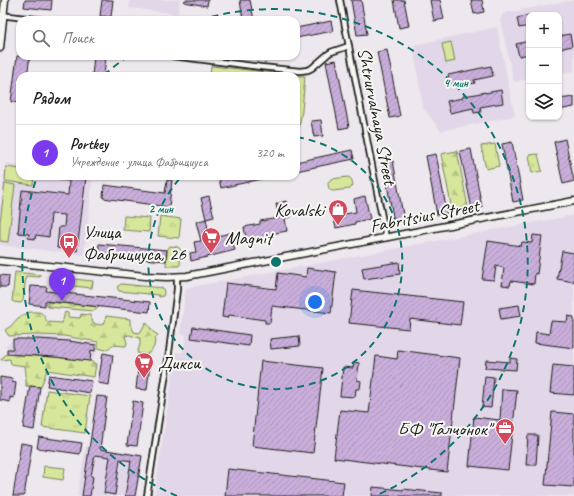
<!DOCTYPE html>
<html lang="ru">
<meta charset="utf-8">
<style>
:root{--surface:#fff;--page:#f6f6f6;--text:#222;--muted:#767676;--line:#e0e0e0;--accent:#7c3aed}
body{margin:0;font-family:Caveat,sans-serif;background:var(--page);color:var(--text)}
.controls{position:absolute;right:12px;top:12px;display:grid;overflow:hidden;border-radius:8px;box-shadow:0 1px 3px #0004}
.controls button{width:36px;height:36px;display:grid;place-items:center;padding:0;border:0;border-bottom:1px solid var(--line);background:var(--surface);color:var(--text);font:20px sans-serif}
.you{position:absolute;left:315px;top:302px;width:14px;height:14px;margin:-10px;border:3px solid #fff;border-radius:50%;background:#1a73e8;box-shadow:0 0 0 6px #1a73e833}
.badge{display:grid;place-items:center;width:26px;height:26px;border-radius:50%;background:var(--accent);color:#fff;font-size:13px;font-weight:700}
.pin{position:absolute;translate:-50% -33px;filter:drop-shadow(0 1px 2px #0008)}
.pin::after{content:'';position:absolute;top:21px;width:14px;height:12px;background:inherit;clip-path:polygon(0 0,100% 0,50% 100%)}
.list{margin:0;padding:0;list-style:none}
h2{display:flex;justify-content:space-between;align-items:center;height:52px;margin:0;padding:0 16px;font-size:17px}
h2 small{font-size:13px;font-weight:400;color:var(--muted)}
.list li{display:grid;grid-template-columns:26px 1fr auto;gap:12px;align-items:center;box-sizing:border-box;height:56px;padding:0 16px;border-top:1px solid var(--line)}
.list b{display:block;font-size:15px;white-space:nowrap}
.list p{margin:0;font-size:13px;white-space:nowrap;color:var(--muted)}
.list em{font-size:13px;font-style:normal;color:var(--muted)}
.icon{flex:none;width:22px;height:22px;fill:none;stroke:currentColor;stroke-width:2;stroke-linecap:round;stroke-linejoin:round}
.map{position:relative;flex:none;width:574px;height:496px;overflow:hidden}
.search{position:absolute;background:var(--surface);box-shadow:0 1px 3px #0004;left:16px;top:16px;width:284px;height:44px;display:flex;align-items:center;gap:10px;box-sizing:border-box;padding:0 14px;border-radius:12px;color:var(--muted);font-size:15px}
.panel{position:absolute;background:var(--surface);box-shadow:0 1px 3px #0004;left:16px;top:72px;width:284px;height:108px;border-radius:12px}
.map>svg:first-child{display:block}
.built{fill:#e2d7e8}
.grass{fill:url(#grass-tufts);stroke:#79825c}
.forest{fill:url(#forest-firs);stroke:#79825c}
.pitch{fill:#d6e79b;stroke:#79825c}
.building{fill:url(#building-hatch);stroke:#1c1c1c}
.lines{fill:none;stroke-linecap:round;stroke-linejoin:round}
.street-casing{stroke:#1c1c1c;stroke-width:8}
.secondary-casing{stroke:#1c1c1c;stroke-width:9}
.street{stroke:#f6f6f2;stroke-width:4.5}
.secondary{stroke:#f6f6f2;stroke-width:6}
.ring{fill:none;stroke:#0f766e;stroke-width:2;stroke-dasharray:7 5}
.labels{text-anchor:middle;stroke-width:4;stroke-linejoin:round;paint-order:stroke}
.street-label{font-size:19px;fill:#1c1c1c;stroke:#f6f6f2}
.poi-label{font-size:19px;fill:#1c1c1c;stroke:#f6f6f2;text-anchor:start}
.centre{fill:#0f766e;stroke:#f6f6f2;stroke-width:2}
.ring-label{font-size:12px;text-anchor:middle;font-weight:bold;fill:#0f766e;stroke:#f6f6f2;stroke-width:4;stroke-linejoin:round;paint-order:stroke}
</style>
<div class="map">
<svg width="574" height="496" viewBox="0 0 574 496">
<defs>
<pattern id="grass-tufts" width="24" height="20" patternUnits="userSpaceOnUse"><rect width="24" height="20" fill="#d6e79b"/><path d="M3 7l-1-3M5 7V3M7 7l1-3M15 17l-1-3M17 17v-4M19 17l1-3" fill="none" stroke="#b7c685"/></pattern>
<pattern id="forest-firs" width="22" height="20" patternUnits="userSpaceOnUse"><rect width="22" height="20" fill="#d6e79b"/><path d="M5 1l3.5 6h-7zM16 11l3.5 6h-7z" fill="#b7c685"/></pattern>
<pattern id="building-hatch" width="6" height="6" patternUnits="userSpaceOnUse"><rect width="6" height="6" fill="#c9aedb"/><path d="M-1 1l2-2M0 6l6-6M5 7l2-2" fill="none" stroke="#ac95bb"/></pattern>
</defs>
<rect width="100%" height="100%" fill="#ede8ed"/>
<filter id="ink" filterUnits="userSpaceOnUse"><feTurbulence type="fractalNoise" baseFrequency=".025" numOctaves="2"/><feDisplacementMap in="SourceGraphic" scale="8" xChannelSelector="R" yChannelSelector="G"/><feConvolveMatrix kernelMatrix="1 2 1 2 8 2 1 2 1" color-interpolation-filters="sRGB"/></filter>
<g filter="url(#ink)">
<g class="built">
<polygon points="130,0 180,0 178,14 129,8"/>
<polygon points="574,0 574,71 559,74 559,15 529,15 529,79 514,82 500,20 504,13"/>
<polygon points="497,27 515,116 441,131 423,108 413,45"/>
<polygon points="6,163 20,164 20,176 93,176 84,255 0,245 0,209"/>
<polygon points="574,215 574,496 154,496 176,352 183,352 186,335 180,334 186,288"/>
<polygon points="39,336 62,338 97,344 96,355 90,361 54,357 7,354 7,349 6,346 13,339"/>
<polygon points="86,446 143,454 136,496 77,496"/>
</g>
<g class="grass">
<polygon points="211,66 294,75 293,76 210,76"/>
<polygon points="298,76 305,76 302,111 298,132 296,135 296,78 298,78"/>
<polygon points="495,144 499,166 486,169 481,146"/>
<polygon points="538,154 542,171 532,173 529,155"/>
<polygon points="124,216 150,218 149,232 123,230"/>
<polygon points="160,216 181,219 179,238 158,236"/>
<polygon points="170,246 178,247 181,250 180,265 178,266 166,266 167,250"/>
<polygon points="15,272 41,275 40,277 26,276 23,301 21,303 14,302 12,301"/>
<polygon points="47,390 90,396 85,433 42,427"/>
</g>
<g class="forest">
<polygon points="457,151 468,207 452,210 441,154"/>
<polygon points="53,277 93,281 92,288 54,284 53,282"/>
<polygon points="121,284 163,288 164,293 163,296 159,297 159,295 119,291 117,287"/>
<polygon points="47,302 99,307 94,311 48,307 47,306"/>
<path d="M 30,312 C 42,312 42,311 47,322 L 62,323 L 65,312 L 68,313 L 68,317 L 80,318 L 81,314 L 90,315 L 92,320 L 95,324 L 101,325 L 105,322 L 106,316 L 130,319 L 130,324 L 134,332 L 140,333 L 146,322 L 153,332 L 158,335 L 155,339 L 154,347 L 147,355 L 137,353 L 140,345 L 140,338 L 129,335 L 125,336 L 127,343 L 126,346 L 113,345 L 106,350 L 98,348 L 98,342 L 64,336 L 38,335 L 9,336 L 5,330 L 11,326 L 18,318 Z"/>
<polygon points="7,354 54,357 90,361 96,364 94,377 47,370 41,387 26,386 26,374 25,366 11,364 10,359 1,360 4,356"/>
</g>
<g class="pitch">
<polygon points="451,42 455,61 446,63 442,44"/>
<polygon points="6,167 20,169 20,176 34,176 33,185 5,181"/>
<path d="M 348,177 C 352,178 352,181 353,185 L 350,189 L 332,191 L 329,189 C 328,185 327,182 331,179 Z"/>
<polygon points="5,183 15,185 8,242 0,241 0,222"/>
<polygon points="44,466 65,468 63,480 43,477"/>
</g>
<g class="building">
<polygon points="25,0 52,0 51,10 24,7"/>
<polygon points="102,0 113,0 111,17 100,16"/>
<polygon points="185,0 208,0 207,6 184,2"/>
<polygon points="240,0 250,0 254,20 243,20"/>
<polygon points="351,0 361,0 367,34 357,35"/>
<polygon points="394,0 404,0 409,26 399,28"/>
<polygon points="430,0 440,0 444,19 434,21"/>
<polygon points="471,0 482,0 484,12 474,14"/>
<polygon points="529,15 529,26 519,28 517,18"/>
<polygon points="331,21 333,31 296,38 296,28"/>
<polygon points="570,34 572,46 559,49 559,36"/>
<polygon points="529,41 529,54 519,56 516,44"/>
<polygon points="387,50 400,116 390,118 377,52"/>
<polygon points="17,56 30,56 27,76 20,76 20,103 11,102"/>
<polygon points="94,56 106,56 104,76 92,76"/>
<polygon points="336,60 349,127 339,129 326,62"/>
<polygon points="491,66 493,76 474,80 475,83 469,84 468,81 450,84 448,75"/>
<polygon points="501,90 503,103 480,107 481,112 474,113 473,108 450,113 447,101 463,98 463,96 476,94 485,92 485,93"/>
<polygon points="574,97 574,107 559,110 559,99"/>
<polygon points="321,120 323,136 314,137 311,121"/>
<polygon points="565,139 574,181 563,184 554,142"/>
<polygon points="512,142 523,200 513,202 502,144"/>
<polygon points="471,149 482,207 472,209 460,151"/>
<polygon points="352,150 354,159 296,171 296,162"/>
<polygon points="436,154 447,213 437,215 426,156"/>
<polygon points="393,161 404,220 394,222 383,163"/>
<polygon points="60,176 74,176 86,177 77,251 57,248 59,227 64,227 65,215 51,214 49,237 36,235 35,239 28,238 29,234 18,233 22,190 68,195 69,181 59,180"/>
<polygon points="232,176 265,176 266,178 221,188 219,179"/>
<polygon points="167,180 172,180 169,207 103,198 104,185 165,193"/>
<polygon points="209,196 214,217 206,219 201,198"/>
<polygon points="365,196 370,219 355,222 355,224 336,228 333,216 356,212 354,199"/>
<polygon points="286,201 288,209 290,208 291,217 285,218 287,231 270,234 271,240 247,245 244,227 260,224 260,221 279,218 276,204"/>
<polygon points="206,219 210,238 230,233 235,250 191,261 190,253 196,252 194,242 201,241 196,222"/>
<polygon points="533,235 542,236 537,274 535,273 534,284 511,281 510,286 502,285 504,268 496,266 494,280 482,279 488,241 521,246 522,242 532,243"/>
<polygon points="99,244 167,250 166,261 98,255"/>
<polygon points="562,251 574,253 574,282 557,279"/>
<polygon points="399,262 400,274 364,279 362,268"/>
<polygon points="307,268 336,272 331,313 272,306 270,323 265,323 265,320 229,315 228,318 222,317 226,283 276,289 278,273 306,277"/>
<polygon points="0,275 9,276 8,287 0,287"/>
<polygon points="31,286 47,287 46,291 150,302 149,312 45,301 45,306 29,304"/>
<polygon points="353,290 463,302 460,325 410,319 409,329 349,323"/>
<polygon points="519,305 521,316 501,319 499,308"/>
<polygon points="568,316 574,317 574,348 535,343 536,332 549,334 551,321 567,322"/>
<polygon points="193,327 250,335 249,346 191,338"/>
<polygon points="299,336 300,346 271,349 270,339"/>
<polygon points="13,339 38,339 68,341 96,345 95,351 91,350 90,361 54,357 7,354 7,349 13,349"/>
<polygon points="398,350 460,358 447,472 334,458 340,410 369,413 376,356 397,359"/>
<polygon points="103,353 113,355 109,385 98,383"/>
<polygon points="510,358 517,359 516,370 485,368 486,360 510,362"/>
<polygon points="139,361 150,363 147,390 136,389"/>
<polygon points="261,361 323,368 313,453 252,446"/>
<polygon points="354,362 359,363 357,380 361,381 360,389 356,389 355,397 340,396 343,367 353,368"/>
<polygon points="553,365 574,367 574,395 550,393"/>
<polygon points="49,375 92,381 90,393 47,386"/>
<polygon points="485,376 494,377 491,408 482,407"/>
<polygon points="0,377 13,379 12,382 16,383 14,398 10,397 10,402 0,400"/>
<polygon points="30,386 40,387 34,430 23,428"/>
<polygon points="502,389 517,390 508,470 469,466 474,417 500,420"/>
<polygon points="97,396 107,397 100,449 142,456 135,496 125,496 131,461 120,459 115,495 104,493 110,457 95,455 91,476 93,477 90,496 82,496"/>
<polygon points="133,401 143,403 137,446 127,445"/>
<polygon points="552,412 574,414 574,487 545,485"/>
<polygon points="528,435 538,435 536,465 526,465"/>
<polygon points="39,437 82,443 80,454 37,448"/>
<polygon points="21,443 32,445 24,496 13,496"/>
<polygon points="228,469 344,482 342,496 225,496"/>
<polygon points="373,487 403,490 403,489 442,493 442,496 372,496"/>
</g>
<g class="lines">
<g class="street-casing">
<g id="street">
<polyline points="340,0 386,238"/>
<polyline points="0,15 43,20"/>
<polyline points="173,56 261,67 300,71 308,70 312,68 328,54 331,52 349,46"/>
<polyline points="147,496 168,360 177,289 177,277"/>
</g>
</g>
<g class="secondary-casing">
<g id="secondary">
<polyline points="0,48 5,0"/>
<polyline points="0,261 145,276 167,277 187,276 574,201"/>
</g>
</g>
<use href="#street" class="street"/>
<use href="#secondary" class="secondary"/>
</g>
</g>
<g class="ring">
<path d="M297 137A127 127 0 1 1 182 176"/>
<path d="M177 496A254 254 0 0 1 37 177M104 75A254 254 0 0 1 127 57M200 20A254 254 0 0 1 375 496"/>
</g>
<defs>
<g id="shop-pin" transform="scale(1)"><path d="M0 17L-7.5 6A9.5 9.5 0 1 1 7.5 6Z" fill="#d1495b" stroke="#f6f6f2"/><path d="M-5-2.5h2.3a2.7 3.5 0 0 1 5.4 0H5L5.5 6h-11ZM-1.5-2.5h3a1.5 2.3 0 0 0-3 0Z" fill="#fff"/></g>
<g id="supermarket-pin" transform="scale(1)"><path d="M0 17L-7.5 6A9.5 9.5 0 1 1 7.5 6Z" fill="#d1495b" stroke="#f6f6f2"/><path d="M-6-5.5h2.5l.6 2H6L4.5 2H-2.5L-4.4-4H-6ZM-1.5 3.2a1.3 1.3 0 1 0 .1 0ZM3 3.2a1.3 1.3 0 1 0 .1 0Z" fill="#fff"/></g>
<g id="bus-pin" transform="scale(1)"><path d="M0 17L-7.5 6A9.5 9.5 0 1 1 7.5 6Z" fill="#d1495b" stroke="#f6f6f2"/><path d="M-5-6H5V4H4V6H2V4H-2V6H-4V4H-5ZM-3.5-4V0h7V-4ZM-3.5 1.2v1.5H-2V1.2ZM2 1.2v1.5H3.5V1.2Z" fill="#fff"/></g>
<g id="office-pin" transform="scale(1)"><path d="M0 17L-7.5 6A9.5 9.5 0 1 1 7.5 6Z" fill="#d1495b" stroke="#f6f6f2"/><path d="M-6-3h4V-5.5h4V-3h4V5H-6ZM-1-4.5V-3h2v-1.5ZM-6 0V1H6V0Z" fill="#fff"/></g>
</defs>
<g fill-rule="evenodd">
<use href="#shop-pin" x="338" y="209"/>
<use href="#supermarket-pin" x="211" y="237"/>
<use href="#bus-pin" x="69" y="242"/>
<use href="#supermarket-pin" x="144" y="362"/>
<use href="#office-pin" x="505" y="428"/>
</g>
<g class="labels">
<g class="street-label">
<text transform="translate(378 116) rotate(79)" y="7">Shtrurvalnaya Street</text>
<text transform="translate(424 215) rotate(-11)" y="7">Fabritsius Street</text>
</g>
<g class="poi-label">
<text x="324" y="216" text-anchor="end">Kovalski</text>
<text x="83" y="238">Улица<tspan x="83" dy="22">Фабрициуса, 26</tspan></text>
<text x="225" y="244">Magnit</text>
<text x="158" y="369">Дикси</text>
<text x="491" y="435" text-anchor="end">БФ "Галчонок"</text>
</g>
</g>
<circle cx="276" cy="262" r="6" class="centre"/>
<g class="ring-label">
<text x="456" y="87">4 мин</text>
<text x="161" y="213">2 мин</text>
</g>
</svg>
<div class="controls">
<button>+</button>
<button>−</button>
<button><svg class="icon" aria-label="layers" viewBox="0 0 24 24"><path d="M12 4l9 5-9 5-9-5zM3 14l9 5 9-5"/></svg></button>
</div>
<div class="you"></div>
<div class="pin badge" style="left:62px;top:301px">1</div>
<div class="search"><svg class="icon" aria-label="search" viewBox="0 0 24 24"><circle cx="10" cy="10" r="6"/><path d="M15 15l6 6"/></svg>Поиск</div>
<section class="panel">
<h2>Рядом<small></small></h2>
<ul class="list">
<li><span class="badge">1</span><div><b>Portkey</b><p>Учреждение · улица Фабрициуса</p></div><em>320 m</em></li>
</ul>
</section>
</div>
